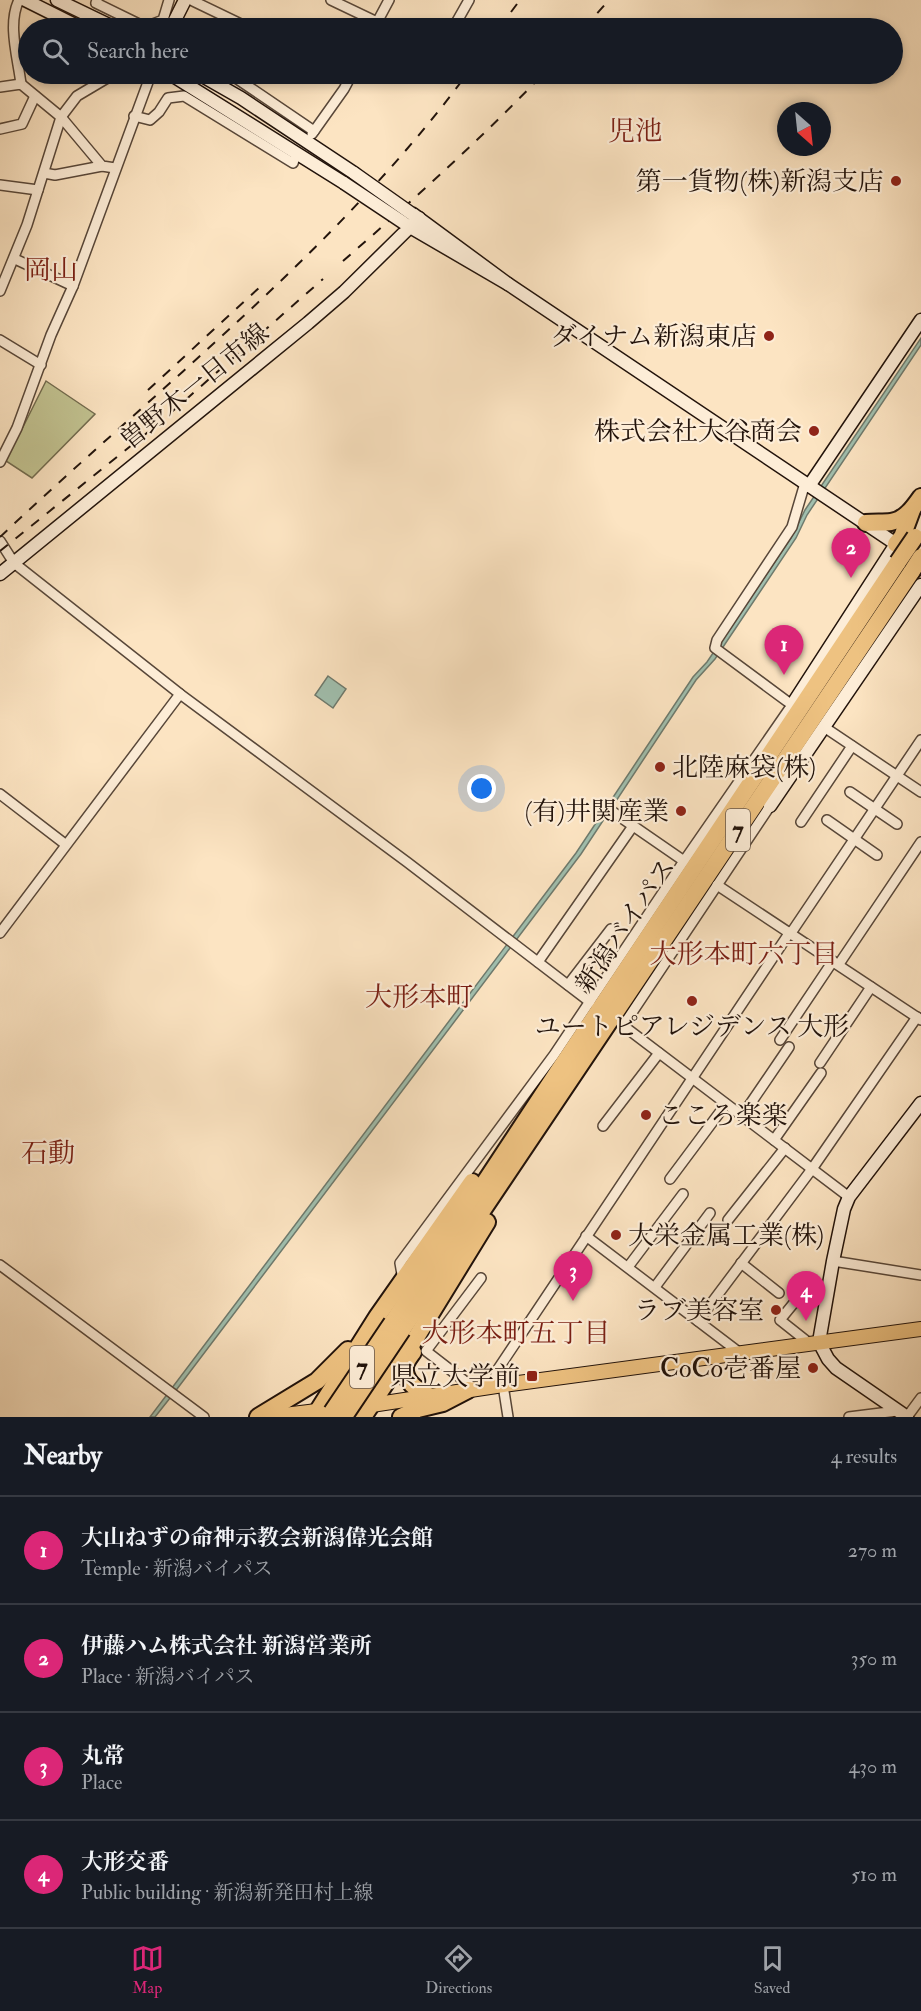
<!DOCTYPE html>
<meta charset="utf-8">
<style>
:root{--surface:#171b24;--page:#20242c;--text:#f1f3f6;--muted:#9ea1a6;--line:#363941;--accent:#db2777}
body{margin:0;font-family:"IM FELL Double Pica","Noto Serif JP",serif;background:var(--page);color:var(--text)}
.compass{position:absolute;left:777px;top:102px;width:54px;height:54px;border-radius:50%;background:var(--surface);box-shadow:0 3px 9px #0003;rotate:153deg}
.you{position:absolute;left:482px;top:789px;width:21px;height:21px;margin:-15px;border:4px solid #fff;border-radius:50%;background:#1a73e8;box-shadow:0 0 0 9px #1a73e833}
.badge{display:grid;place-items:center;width:39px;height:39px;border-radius:50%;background:var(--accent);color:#fff;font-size:20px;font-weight:700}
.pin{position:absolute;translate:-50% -50px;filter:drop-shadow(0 2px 3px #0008)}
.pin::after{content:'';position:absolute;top:32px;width:21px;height:18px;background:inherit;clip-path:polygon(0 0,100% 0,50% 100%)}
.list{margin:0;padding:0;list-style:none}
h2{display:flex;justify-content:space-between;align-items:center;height:78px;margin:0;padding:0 24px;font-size:26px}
h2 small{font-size:20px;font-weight:400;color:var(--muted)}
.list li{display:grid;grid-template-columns:39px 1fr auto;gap:18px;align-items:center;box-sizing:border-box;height:108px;padding:0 24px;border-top:2px solid var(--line)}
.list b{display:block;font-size:22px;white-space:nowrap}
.list p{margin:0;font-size:20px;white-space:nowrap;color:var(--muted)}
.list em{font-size:20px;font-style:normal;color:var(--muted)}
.icon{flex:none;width:33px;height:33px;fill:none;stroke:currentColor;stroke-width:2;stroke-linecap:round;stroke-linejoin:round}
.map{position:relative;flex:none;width:921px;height:1417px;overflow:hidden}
.search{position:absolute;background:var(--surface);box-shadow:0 3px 9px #0003;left:18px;right:18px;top:18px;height:66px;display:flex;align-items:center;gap:15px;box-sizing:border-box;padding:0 21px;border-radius:33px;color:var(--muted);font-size:22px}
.sheet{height:510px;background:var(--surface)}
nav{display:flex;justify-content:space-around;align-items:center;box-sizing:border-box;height:84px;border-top:2px solid var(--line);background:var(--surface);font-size:16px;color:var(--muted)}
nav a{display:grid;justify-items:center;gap:3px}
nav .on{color:var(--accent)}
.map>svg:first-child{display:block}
.green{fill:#c2c391;stroke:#726b4e;stroke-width:1.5}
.water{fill:#a0bfae;stroke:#6e7a6d;stroke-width:1.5}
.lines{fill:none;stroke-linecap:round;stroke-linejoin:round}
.street-casing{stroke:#584739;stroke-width:12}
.secondary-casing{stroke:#22130b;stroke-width:15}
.primary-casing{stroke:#22130b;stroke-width:16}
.highway-casing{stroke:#22130b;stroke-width:20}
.street{stroke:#fdedd7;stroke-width:9}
.secondary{stroke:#fdedd7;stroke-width:12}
.primary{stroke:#eec281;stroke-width:14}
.highway{stroke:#eec281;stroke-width:16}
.rail{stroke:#22130b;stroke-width:2;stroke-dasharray:10 10;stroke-linecap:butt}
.secondary-bridge-casing{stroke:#22130b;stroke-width:15;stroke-linecap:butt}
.highway-bridge-casing{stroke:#22130b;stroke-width:20;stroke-linecap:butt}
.secondary-bridge{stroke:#fdedd7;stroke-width:12}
.highway-bridge{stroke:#eec281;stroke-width:16}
.poi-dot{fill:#8f2418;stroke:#fdedd7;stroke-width:2}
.labels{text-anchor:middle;stroke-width:4.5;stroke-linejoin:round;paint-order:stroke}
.shield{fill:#fdedd7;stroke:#645448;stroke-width:1.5}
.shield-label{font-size:24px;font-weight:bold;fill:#22130b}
.poi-label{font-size:26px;fill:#22130b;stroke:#fdedd7;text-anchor:end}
.street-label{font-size:26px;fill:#22130b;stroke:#fdedd7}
.neighbourhood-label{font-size:27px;fill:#7a1f14;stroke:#fdedd7}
</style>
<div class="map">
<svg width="921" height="1417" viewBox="0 0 921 1417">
<rect width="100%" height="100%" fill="#fce4c2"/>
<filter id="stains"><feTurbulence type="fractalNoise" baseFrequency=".00333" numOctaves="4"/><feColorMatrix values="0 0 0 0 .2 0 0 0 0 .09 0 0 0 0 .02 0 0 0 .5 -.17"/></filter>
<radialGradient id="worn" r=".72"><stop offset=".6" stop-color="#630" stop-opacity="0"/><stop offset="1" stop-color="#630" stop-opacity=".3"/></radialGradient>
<polygon class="green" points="46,381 95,414 32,478 6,461"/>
<g class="water">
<polygon points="921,338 921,345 807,515 796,538 715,659 696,680 581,854 174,1393 155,1417 150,1417 576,853 693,677 707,662 791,538 805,510"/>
<polygon points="328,676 346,689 333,708 315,695"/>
</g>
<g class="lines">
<g class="street-casing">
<g id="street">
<path d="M 19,0 C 7,24 18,58 21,84"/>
<polyline points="97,0 96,3 145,27 163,20 169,0"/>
<polyline points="191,0 249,28"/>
<polyline points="331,0 377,22"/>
<polyline points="456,23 469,0"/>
<polyline points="374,28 389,0"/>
<polyline points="230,74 314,131"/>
<polyline points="0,87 21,84 61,117 102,166 115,168"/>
<polyline points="134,116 150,120 159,112 168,98 184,96 293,163 294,160"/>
<polyline points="0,129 22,124 35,96"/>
<polyline points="312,134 344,89 352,74"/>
<polyline points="44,173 55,175 102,166"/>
<polyline points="0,185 38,190"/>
<polyline points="15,259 73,286"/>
<polyline points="0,291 27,225 61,117 77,96 114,74"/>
<polyline points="0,340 41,365"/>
<polyline points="0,462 17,428 51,335 73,286 151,74"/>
<polyline points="0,541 14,563 180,694 407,862 590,1002"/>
<polyline points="824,727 921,792"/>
<polyline points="850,792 897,824"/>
<polyline points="0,794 65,844"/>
<polyline points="613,812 684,861"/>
<polyline points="827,820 877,855"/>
<polyline points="801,822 852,746"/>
<polyline points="717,885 921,1020"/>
<polyline points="0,933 180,694"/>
<polyline points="791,933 921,740"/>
<polyline points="538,962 633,826"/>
<polyline points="839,964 921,842"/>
<polyline points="568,985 611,929"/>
<polyline points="621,1024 849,1197"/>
<polyline points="623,1026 770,806"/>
<polyline points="780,1040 833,961"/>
<polyline points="820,1063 871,987"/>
<polyline points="742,1116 789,1047"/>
<polyline points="603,1126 659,1053"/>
<polyline points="774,1140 821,1073"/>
<polyline points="670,1179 726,1104"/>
<polyline points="728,1220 785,1148"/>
<polyline points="586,1236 740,1353"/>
<polyline points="833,1261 921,1275"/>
<polyline points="741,1263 779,1293"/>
<polyline points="0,1265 204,1417"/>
<polyline points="628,1267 683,1194"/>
<polyline points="403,1280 400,1263 554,1055 684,861 792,705 715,648 717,640 792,527 805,483"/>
<polyline points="655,1287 710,1213"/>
<polyline points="802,1293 780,1320 809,1343"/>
<polyline points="698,1321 812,1169 917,1017"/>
<polyline points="503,1385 508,1417"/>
<polyline points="495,1386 496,1372 790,932"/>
<polyline points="475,1389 426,1351 481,1278"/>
<polyline points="849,1417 897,1411"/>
<polyline points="907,1417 921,1398"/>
</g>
</g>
<g class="secondary-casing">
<g id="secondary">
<polyline points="25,0 81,28"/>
<polyline points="57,0 115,28"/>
<polyline points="171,28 185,0"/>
<polyline points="170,74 344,183"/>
<polyline points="199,74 241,98 354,173"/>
<polyline points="405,224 508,284 413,214"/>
<polyline points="508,284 902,548"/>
<polyline points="809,486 921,320"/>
<polyline points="0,574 308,323 344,292 419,218"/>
<polyline points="792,705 896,544"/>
<polyline points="770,806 921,585"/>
<polyline points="907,1417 836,1368 828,1359 819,1342 833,1261 844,1209 849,1197 921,1103"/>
</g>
</g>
<g class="primary-casing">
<g id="primary">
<polyline points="365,1406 503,1385 921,1329"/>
<polyline points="268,1417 325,1410"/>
</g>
</g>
<g class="highway-casing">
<g id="highway">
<path d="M 866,523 C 874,522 883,523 891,522 C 905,520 914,507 921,497"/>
<polyline points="896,544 902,537 912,510"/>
<polyline points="392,1323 557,1073 898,562"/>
<polyline points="402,1330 912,571"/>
<path d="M 413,1352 C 411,1355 406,1361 405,1366 C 403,1381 418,1391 429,1396"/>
<polyline points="258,1417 317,1381 348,1350"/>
<polyline points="314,1417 377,1317 472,1182"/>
<polyline points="363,1417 417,1336 487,1222"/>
<polyline points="401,1417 418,1409 443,1403 468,1390"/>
</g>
</g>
<use href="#street" class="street"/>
<use href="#secondary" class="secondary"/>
<use href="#primary" class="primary"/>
<use href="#highway" class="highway"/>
<g class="rail">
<polyline points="499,28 520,0"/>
<polyline points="584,28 609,0"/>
<path d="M 343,261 C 412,201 480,140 543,74"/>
<polyline points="148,390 261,286"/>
<path d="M 0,537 C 159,387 336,251 467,74"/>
<polyline points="0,551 158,424 323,279"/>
</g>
<g class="secondary-bridge-casing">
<g id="secondary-bridge">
<polyline points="354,173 412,214"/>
<polyline points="344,183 404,223"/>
</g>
</g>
<g class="highway-bridge-casing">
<g id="highway-bridge">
<polyline points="898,562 915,537"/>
<polyline points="912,571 921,557"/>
<polyline points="332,1412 392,1323"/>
<polyline points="345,1415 402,1330"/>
</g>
</g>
<use href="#secondary-bridge" class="secondary-bridge"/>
<use href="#highway-bridge" class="highway-bridge"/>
</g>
<g class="poi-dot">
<circle cx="896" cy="181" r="6"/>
<circle cx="769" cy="336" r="6"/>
<circle cx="814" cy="431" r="6"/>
<circle cx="660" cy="767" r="6"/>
<circle cx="681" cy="811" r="6"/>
<circle cx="692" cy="1001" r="6"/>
<circle cx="646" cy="1115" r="6"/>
<circle cx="616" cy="1235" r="6"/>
<circle cx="776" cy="1310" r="6"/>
<circle cx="813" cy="1368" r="6"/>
<rect x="526" y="1370" width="12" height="12" rx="3"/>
</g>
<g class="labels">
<g class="shield">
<rect x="726" y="809" width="24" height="42" rx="4.5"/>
<rect x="350" y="1346" width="24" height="42" rx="4.5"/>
</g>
<g class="shield-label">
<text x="738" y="838">7</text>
<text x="362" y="1375">7</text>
</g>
<g class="poi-label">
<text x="884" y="190">第一貨物(株)新潟支店</text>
<text x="757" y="345">ダイナム新潟東店</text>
<text x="802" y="440">株式会社大谷商会</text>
<text x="672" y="776" text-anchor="start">北陸麻袋(株)</text>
<text x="669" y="820">(有)井関産業</text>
<text x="692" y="1035" text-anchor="middle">ユートピアレジデンス 大形</text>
<text x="658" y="1124" text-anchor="start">こころ楽楽</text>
<text x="628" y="1244" text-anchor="start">大栄金属工業(株)</text>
<text x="764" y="1319">ラブ美容室</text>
<text x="801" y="1377">CoCo壱番屋</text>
<text x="520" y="1385">県立大学前</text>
</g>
<g class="street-label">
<text transform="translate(194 386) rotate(-39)" y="9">曽野木一日市線</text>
<text transform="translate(625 925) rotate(-56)" y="9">新潟バイパス</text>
</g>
<g class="neighbourhood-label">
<text x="635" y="140">児池</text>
<text x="51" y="279">岡山</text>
<text x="744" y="963">大形本町六丁目</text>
<text x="419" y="1006">大形本町</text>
<text x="48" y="1162">石動</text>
<text x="516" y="1342">大形本町五丁目</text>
</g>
</g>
<rect width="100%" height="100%" filter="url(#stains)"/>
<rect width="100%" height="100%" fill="url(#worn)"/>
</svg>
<svg class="compass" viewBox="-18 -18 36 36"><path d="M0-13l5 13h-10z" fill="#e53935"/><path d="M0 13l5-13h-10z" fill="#9ea1a6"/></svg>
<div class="you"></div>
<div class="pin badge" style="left:784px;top:675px">1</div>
<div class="pin badge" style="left:851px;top:578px">2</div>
<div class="pin badge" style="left:573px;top:1301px">3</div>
<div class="pin badge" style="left:806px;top:1321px">4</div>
<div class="search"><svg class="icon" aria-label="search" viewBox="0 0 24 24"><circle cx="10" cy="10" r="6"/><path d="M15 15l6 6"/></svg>Search here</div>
</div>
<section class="sheet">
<h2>Nearby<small>4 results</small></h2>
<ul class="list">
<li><span class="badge">1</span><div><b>大山ねずの命神示教会新潟偉光会館</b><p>Temple · 新潟バイパス</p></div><em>270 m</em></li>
<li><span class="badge">2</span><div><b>伊藤ハム株式会社 新潟営業所</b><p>Place · 新潟バイパス</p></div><em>350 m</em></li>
<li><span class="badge">3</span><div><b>丸常</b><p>Place</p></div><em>430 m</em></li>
<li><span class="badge">4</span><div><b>大形交番</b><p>Public building · 新潟新発田村上線</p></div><em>510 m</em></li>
</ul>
</section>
<nav>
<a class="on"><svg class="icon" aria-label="map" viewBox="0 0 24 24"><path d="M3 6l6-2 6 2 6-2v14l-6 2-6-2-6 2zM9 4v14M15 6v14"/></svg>Map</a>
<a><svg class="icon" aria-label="directions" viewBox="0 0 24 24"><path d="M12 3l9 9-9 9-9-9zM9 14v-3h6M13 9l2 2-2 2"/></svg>Directions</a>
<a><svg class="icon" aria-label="saved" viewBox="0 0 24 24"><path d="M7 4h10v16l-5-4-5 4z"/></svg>Saved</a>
</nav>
